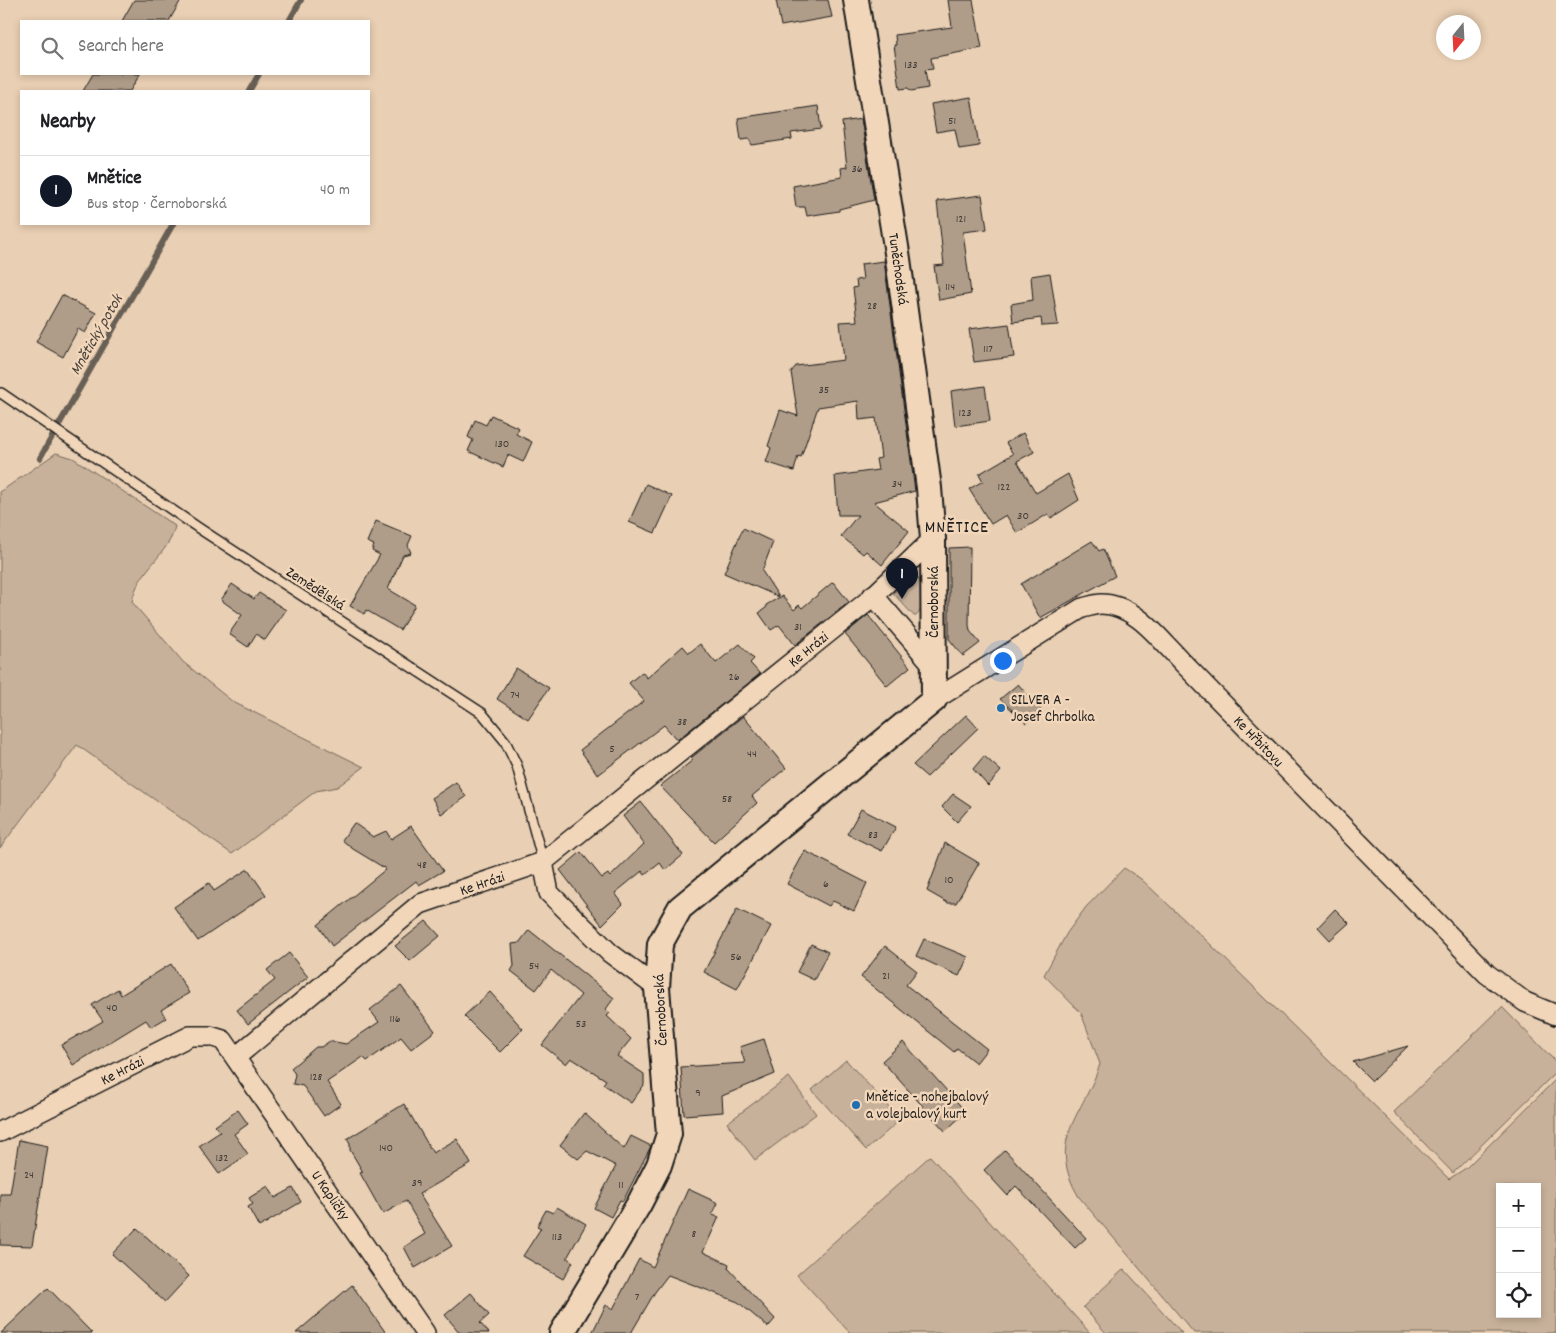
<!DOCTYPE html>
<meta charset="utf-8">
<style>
:root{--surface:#fff;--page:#f6f6f6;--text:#202124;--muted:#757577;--line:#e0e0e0;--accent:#111827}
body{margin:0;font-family:Dekko,sans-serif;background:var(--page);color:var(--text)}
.controls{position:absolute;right:15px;bottom:15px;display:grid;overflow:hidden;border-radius:0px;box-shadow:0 2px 8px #0003}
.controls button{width:45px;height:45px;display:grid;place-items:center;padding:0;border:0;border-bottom:1px solid var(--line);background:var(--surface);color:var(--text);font:25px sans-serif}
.compass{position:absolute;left:1436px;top:15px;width:45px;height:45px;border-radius:50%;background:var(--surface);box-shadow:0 2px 8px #0003;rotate:198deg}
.you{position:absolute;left:1002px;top:660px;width:18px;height:18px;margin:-12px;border:4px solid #fff;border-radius:50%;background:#1a73e8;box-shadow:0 0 0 8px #1a73e833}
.badge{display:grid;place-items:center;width:32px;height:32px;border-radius:50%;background:var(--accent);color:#fff;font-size:16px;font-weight:700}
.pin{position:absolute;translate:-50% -41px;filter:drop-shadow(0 1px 2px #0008)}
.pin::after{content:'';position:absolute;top:26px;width:18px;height:15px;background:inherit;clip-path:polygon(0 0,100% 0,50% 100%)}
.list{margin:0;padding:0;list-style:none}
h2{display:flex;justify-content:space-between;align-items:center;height:65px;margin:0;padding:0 20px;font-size:21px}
h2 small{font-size:16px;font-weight:400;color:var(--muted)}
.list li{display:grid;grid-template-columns:32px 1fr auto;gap:15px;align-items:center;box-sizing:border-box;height:70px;padding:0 20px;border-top:1px solid var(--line)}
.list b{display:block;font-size:19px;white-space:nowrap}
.list p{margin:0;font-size:16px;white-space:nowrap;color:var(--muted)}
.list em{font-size:16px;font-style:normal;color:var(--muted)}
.icon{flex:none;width:28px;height:28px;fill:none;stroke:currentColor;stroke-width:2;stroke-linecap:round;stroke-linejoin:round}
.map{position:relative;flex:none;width:1556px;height:1333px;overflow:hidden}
.search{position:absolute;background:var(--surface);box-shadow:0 2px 8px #0003;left:20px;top:20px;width:350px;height:55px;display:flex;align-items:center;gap:12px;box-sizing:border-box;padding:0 18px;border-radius:0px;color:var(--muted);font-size:19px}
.panel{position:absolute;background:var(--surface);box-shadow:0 2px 8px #0003;left:20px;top:90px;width:350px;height:135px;border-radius:0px}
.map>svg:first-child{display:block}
.green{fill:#c7b19a;stroke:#72665b;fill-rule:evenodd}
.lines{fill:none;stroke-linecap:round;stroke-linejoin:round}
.stream{stroke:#685e54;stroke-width:6}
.building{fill:#b09d89;stroke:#1c1c1c}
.service-casing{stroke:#1c1c1c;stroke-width:12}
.minor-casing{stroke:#1c1c1c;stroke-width:22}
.tertiary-casing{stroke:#1c1c1c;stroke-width:28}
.service{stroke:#f2d6b9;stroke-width:9}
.minor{stroke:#f2d6b9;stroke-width:19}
.tertiary{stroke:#f2d6b9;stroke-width:24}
.poi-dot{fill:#1f6fb2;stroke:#f2d6b9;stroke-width:2}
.labels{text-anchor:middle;stroke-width:5;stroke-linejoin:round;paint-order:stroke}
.number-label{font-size:12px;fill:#413c37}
.street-label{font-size:15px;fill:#1c1c1c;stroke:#f2d6b9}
.poi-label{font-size:15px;fill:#1c1c1c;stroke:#f2d6b9;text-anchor:start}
.water-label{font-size:16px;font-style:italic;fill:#48423d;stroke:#f2d6b9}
.quarter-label{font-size:18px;letter-spacing:1px;fill:#1c1c1c;stroke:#f2d6b9}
</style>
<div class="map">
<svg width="1556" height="1333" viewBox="0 0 1556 1333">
<rect width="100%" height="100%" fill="#e9cfb3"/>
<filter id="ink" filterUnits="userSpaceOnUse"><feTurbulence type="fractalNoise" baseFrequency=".02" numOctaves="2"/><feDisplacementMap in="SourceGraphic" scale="10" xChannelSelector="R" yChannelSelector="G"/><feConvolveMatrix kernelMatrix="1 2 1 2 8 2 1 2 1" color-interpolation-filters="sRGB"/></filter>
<g filter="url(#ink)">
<g class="green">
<path d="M 56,453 L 73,458 L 175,526 C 170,554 137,570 132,602 L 183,662 L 233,702 L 364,767 L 337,787 L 316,791 L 232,854 L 77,745 L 0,848 L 0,492 Z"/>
<path d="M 915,575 C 924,582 925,609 916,616 L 914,616 L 893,593 Z"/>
<path d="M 1124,868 L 1141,879 L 1207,941 L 1449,1179 L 1466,1168 L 1556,1079 L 1556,1333 L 1194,1333 L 1079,1197 C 1045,1140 1083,1116 1100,1064 L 1081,1013 L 1044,975 L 1067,933 L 1086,907 ZM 1500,1187 L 1537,1187 L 1537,1314 L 1500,1314 Z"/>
<polygon points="1502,1007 1556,1062 1556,1072 1453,1173 1394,1112"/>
<polygon points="846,1060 900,1120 866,1150 812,1090"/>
<polygon points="789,1077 816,1114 755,1160 727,1123"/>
<polygon points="930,1156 1090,1333 850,1333 797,1275"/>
<polygon points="1124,1269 1182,1333 1106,1333 1083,1307"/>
</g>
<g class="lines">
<g class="stream">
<polyline points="289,21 301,0"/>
<polyline points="249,91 259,74"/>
<polyline points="40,458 173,224"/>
</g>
</g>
<g class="building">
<polygon points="134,0 181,0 169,21 122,21"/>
<polygon points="776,0 828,0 832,17 781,26"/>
<polygon points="948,0 973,0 982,48 931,58 933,69 925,70 928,88 911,91 908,88 900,89 894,45 896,45 895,35 952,27"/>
<polygon points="93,74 140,74 130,91 83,91"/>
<polygon points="971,97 979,146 959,149 955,129 936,132 931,104"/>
<polygon points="818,106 821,129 791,133 792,139 752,145 749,139 741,140 738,118"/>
<polygon points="861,119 874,200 839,209 839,211 807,216 805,207 796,207 793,186 842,177 841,168 847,167 842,122"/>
<polygon points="982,195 987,229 963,232 971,294 939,300 934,266 944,265 937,201"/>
<polygon points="884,261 915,491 874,502 909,531 882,565 866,551 863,554 841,536 858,515 838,515 835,476 878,470 876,459 881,458 876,418 859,420 858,401 818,407 801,457 798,456 794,471 766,462 771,448 768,446 780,410 798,416 791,372 796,366 844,360 840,322 857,321 853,288 857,287 856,280 863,279 861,264"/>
<polygon points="1050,273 1058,325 1042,326 1041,318 1013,322 1011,304 1033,300 1031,276"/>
<polygon points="62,295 96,313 85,333 78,329 63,357 36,342"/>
<polygon points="1009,324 1014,357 974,362 969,329"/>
<polygon points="985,386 990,421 955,426 951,391"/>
<polygon points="491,415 519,428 516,434 532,442 523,462 508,455 503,467 468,451 473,440 468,437 475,420 486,425"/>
<polygon points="1023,433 1034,452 1017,461 1036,493 1068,474 1079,500 1051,518 1048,514 1017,533 1006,515 991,524 969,489 983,481 979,474 1013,454 1006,443"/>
<polygon points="646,484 672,496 655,533 629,522"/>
<polygon points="376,521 412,536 408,545 411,553 403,555 388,589 415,605 400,630 366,610 364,614 350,606 380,555 372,551 374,545 367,542"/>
<polygon points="743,528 773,542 762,571 779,597 724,573"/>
<polygon points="1092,541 1099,551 1103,549 1115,576 1040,618 1021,584"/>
<polygon points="970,547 969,625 970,631 980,643 963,656 949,639 949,548"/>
<polygon points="833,582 849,602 795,645 779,625 771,630 759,613 767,607 766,605 782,596 794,610 799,605 802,608"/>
<polygon points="232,584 254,599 259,593 286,610 265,640 256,634 248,647 229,634 242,615 221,600"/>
<polygon points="868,615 910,667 887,686 845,634"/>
<polygon points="700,644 716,663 740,644 754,659 750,663 760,674 677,740 664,725 598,775 580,750 644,701 629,683 642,672 647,678 683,646 689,653"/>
<polygon points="516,668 549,688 528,719 497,699"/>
<polygon points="1018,684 1041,710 1026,723 1000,699"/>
<polygon points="966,715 978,728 927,777 913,765"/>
<polygon points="743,716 786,768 752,796 757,803 714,842 660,786 693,760 691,758"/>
<polygon points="984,756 1001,771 988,786 973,769"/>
<polygon points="456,782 466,797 441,814 432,798"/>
<polygon points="953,794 971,806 957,822 942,807"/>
<polygon points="641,802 683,855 665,870 660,863 645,875 642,871 615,893 623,904 602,925 560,870 581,852 602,878 608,874 610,877 644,844 623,816"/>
<polygon points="861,809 896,827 882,851 847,834"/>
<polygon points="354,823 373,837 386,831 391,839 411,826 443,871 419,885 416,881 332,946 318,925 386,869 353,849 342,840"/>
<polygon points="945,843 979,863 956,903 948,903 927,891"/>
<polygon points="805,851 867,883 854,911 833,901 829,906 787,884"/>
<polygon points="248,869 266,895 198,941 174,907 209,883 214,891"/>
<polygon points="737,909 771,926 737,989 704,972"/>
<polygon points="1335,909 1349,923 1330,940 1318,927"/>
<polygon points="426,921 440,936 410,961 395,946"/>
<polygon points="529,930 614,998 606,1009 610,1013 607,1016 631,1039 617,1056 644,1074 644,1085 631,1103 603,1084 606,1080 571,1058 566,1064 542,1045 581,995 551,970 536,990 511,971 514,966 512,944 519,943"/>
<polygon points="924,939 968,957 959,976 916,956"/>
<polygon points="811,944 828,952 814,980 797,972"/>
<polygon points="885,946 917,971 906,985 987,1049 976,1063 957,1048 954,1052 861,977"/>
<polygon points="289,953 308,977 248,1024 237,1010 275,980 267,970"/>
<polygon points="171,964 189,993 161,1010 166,1018 151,1027 146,1020 73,1065 61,1045 103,1021 92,1005 118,989 121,995"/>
<polygon points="401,986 435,1031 411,1049 401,1037 367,1061 363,1057 327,1082 341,1104 324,1116 303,1086 293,1084 295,1074 291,1068 316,1047 321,1047 330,1041 346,1044 379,1022 370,1010"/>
<polygon points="490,992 523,1029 500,1052 464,1016"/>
<polygon points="764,1039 775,1074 722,1096 723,1112 684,1115 681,1067 745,1063 740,1047"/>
<polygon points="903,1042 966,1112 945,1131 882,1061"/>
<polygon points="1408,1046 1372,1081 1353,1062"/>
<polygon points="404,1104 433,1153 457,1139 471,1164 419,1194 452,1246 415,1268 404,1247 425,1234 406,1201 383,1214 360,1173 363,1172 350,1150 350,1144 347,1139"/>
<polygon points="238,1110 248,1124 234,1134 248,1154 219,1174 199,1146 220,1132 215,1126"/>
<polygon points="584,1113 624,1149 631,1136 651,1146 623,1201 620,1200 611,1217 594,1208 616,1166 587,1151 578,1159 560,1145"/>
<polygon points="19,1140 48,1146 32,1246 0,1245 0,1194 10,1194"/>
<polygon points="1005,1150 1086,1238 1075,1248 1016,1186 1007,1195 984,1170"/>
<polygon points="268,1186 275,1198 293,1188 301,1202 259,1227 248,1207 253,1204 249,1198"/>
<polygon points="688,1189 718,1203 712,1215 719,1217 703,1252 729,1264 728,1268 775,1319 768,1327 738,1302 668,1275 655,1292 631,1333 592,1333 606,1305 613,1309 639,1259 653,1267"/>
<polygon points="557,1207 586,1224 567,1258 573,1262 563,1279 523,1256 541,1228 537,1226 546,1210 553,1213"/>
<polygon points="137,1228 189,1276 165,1302 112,1254"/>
<polygon points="352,1285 386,1333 296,1333"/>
<polygon points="48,1288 92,1333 1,1333"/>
<polygon points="471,1293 489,1315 480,1323 489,1333 460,1333 445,1315"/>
</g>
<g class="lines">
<g class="service-casing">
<polyline id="service" points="1,393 200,529 482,713 505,741 517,766 543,862"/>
</g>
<g class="minor-casing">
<g id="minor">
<polyline points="873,595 933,665"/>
<path d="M 934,700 L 1082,608 C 1088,607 1095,604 1101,604 C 1136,604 1162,642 1184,664 L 1487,974 L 1525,1002 L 1556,1015"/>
<polyline points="543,862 549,893 610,953 657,988"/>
<polyline points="236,1057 420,904 543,862 868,601 933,539"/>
<polyline points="0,1132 190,1036 210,1036 223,1040 425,1333"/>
</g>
</g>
<g class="tertiary-casing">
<polyline id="tertiary" points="562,1333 639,1204 659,1165 669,1134 657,988 660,944 680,908 934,700 933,539 929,488 898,259 856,0"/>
</g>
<use href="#service" class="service"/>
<use href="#minor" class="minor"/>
<use href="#tertiary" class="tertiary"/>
</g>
</g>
<g class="poi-dot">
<circle cx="1001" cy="708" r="5"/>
<circle cx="856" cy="1105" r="5"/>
</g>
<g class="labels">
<g class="number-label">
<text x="911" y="68">133</text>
<text x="952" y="124">51</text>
<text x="857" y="172">36</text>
<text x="961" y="222">121</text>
<text x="950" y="290">114</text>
<text x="872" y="309">28</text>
<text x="988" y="352">117</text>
<text x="824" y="393">35</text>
<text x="965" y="416">123</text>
<text x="502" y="447">130</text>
<text x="897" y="487">34</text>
<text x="1004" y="490">122</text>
<text x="1023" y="519">30</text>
<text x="798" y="630">31</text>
<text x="734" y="680">26</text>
<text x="515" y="698">74</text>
<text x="682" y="725">38</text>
<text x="612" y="752">5</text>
<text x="752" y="757">44</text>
<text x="727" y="802">58</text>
<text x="873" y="838">83</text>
<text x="422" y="868">48</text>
<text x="949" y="883">10</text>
<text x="826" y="887">6</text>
<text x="736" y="960">56</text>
<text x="534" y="969">54</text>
<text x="886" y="979">21</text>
<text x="112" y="1011">40</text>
<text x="395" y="1022">116</text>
<text x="581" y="1027">53</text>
<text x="316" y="1080">128</text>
<text x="698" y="1096">9</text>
<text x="386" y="1151">140</text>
<text x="222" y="1161">132</text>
<text x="29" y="1178">24</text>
<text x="417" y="1186">39</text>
<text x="621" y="1188">11</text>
<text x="694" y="1237">8</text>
<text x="557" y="1240">113</text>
<text x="637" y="1300">7</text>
</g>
<g class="street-label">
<text transform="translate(899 269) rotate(82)" y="5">Tuněchodská</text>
<text transform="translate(316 588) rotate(33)" y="5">Zemědělská</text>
<text transform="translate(933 602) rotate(-90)" y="5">Černoborská</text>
<text transform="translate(808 649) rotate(-39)" y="5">Ke Hrázi</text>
<text transform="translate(1259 741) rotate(46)" y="5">Ke Hřbitovu</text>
<text transform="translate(482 883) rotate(-19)" y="5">Ke Hrázi</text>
<text transform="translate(660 1010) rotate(-93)" y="5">Černoborská</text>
<text transform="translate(122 1070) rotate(-27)" y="5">Ke Hrázi</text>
<text transform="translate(331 1195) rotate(56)" y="5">U Kapličky</text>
</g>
<g class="poi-label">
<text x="1011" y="704">SILVER A -<tspan x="1011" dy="17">Josef Chrbolka</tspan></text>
<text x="866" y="1101">Mnětice - nohejbalový<tspan x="866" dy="17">a volejbalový kurt</tspan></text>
</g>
<g class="water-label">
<text transform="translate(95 334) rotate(-60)" y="6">Mnětický potok</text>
</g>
<g class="quarter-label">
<text x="957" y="532">MNĚTICE</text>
</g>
</g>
</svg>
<div class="controls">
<button>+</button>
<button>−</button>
<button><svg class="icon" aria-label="locate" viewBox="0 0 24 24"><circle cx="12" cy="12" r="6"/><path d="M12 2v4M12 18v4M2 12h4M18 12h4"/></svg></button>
</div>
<svg class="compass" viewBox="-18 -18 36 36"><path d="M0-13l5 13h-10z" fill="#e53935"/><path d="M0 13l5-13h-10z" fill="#757577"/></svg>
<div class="you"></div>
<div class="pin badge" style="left:902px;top:599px">1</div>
<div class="search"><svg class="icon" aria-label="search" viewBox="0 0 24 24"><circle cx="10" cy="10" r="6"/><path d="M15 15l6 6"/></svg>Search here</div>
<section class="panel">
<h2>Nearby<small></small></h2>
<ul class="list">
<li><span class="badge">1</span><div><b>Mnětice</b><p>Bus stop · Černoborská</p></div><em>40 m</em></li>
</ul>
</section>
</div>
